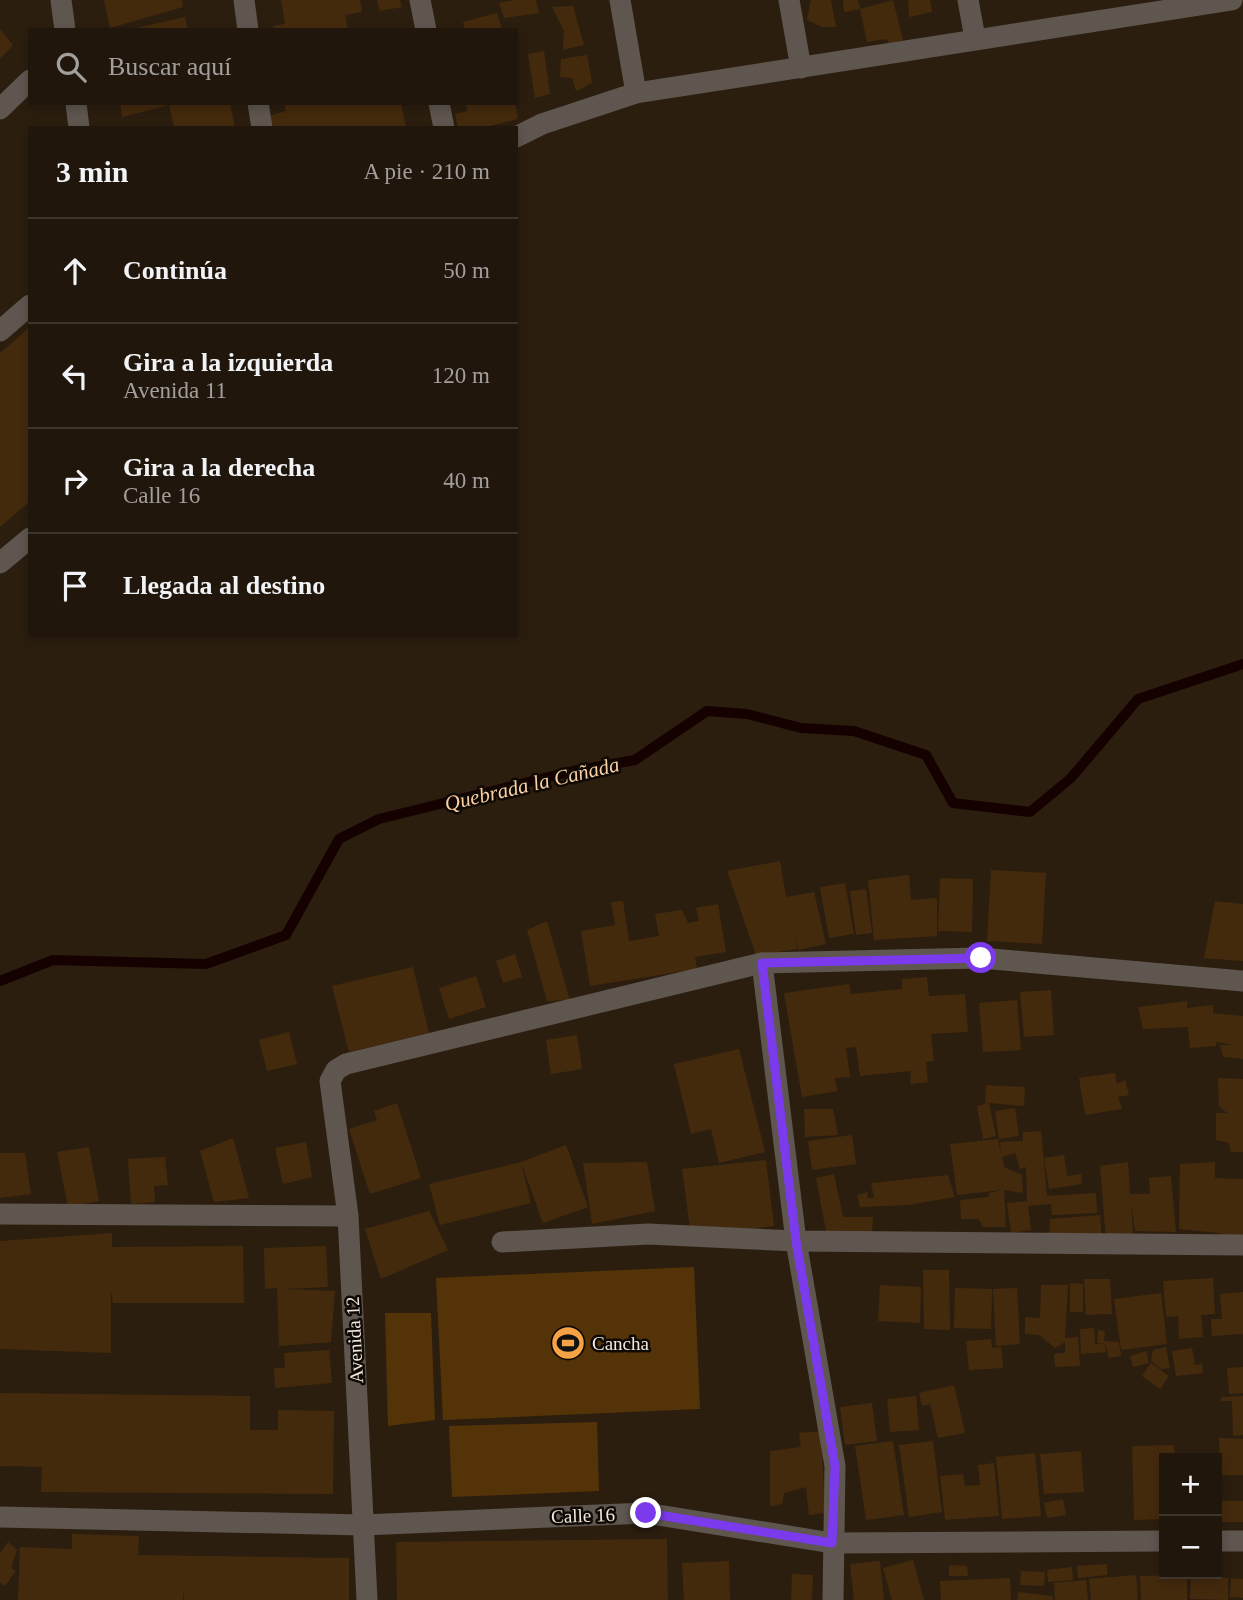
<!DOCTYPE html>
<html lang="es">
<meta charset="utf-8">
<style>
:root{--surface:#20160b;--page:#281f14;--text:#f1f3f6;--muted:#a29f9d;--line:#3d352c}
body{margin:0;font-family:"Times New Roman",serif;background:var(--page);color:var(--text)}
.controls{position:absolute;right:21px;bottom:21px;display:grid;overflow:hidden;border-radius:0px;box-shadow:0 4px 10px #0003}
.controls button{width:63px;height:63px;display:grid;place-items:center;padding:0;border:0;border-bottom:2px solid var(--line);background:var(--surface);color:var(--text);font:35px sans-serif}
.stop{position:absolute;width:21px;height:21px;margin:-16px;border:5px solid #7c3aed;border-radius:50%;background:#fff}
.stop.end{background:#7c3aed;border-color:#fff;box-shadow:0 2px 7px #0008}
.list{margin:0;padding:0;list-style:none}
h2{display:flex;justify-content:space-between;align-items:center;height:91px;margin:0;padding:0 28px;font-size:30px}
h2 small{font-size:23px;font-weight:400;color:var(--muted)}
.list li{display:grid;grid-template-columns:46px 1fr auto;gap:21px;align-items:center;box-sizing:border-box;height:105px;padding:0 28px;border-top:2px solid var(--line)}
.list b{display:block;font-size:26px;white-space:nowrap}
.list p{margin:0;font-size:23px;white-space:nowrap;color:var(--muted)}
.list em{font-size:23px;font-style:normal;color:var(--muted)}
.icon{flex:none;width:38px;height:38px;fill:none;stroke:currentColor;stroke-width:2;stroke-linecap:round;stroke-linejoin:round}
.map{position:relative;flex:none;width:1243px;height:1600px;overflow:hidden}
.search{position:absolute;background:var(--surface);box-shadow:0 4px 10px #0003;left:28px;top:28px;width:490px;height:77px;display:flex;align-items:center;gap:18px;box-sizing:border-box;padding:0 24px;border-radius:0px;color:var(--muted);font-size:26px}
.panel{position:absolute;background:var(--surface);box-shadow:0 4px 10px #0003;left:28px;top:126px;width:490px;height:511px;border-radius:0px}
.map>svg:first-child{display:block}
.grass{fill:#553308}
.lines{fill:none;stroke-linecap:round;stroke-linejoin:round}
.stream{stroke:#150200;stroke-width:10}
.building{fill:#442a0d}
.minor{stroke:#5e564f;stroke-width:21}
.route{stroke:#7c3aed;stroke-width:9}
.labels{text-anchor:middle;stroke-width:5;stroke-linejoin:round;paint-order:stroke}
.street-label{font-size:19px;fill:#f2e8df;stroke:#0f0904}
.poi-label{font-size:19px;fill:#f2e8df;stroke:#0f0904;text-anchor:start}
.water-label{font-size:21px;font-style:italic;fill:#fcd0a5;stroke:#0f0904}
</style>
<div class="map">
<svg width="1243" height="1600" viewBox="0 0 1243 1600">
<rect width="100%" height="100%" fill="#2b1e0f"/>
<g class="grass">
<polygon points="694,1267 700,1409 443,1420 436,1278"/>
<polygon points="385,1313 431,1313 435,1420 388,1426"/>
<polygon points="597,1422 599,1491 452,1497 449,1426"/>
</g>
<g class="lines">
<polyline class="stream" points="0,981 53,960 206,964 286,935 339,839 379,819 573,771 635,760 707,711 747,714 801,728 854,731 926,755 953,803 1030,812 1071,778 1138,699 1243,664"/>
</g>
<g class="building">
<polygon points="104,0 182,0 183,7 110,28"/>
<polygon points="281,0 360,0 362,12 345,15 348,30 274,30 273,26 285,24"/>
<polygon points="377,0 400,0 402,7 380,11"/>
<polygon points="514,0 536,0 539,13 504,18 499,3"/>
<polygon points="811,0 831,0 836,27 822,27 807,20"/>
<polygon points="843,0 858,0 860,9 893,0 903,40 889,44 887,39 867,42 860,9 844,12"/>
<polygon points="908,0 930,0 932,12 909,17"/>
<polygon points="573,6 584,45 563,50 564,31 552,7"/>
<polygon points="497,13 502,30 465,30 463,22"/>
<polygon points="185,17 188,30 132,30 132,29"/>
<polygon points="0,29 13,45 0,59"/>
<polygon points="544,51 550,94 535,98 528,54"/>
<polygon points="587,55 592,83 576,91 572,78 560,77 561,59"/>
<polygon points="120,103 230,103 235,127 174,128 169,105 122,117"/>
<polygon points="285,103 401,103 406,128 266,128 264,117 286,111"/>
<polygon points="466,103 515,103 518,119 482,128 458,128 455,114 467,111"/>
<polygon points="30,327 30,501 0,527 0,353"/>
<polygon points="780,861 786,897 814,892 826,944 798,950 795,932 797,949 756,955 727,871"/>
<polygon points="991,870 1046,873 1042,944 987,941"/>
<polygon points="909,875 911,900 937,898 937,936 874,940 868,880"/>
<polygon points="940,878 973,879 972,932 938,931"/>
<polygon points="845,883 854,934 829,938 820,887"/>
<polygon points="866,889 872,933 856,935 850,891"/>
<polygon points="623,901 629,941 659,936 655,914 682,910 688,923 699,921 696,908 718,904 726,952 695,957 697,969 590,986 581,931 615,925 611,902"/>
<polygon points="1215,901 1243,904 1243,961 1204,958"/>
<polygon points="547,921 570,1000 547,1001 527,930"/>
<polygon points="515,954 522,977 503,983 496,961"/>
<polygon points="413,967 429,1033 349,1052 332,986"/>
<polygon points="476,976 486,1007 449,1019 439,988"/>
<polygon points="927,977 929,996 965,994 968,1032 931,1034 934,1061 926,1062 928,1082 910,1084 911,1071 860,1076 856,1047 846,1048 850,1077 835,1078 837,1091 802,1097 784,993 849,984 851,994 902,989 902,979"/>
<polygon points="1051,990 1054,1035 1024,1037 1020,992"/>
<polygon points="1017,1000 1021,1050 983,1052 979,1003"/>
<polygon points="1187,1001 1187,1008 1213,1005 1213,1013 1243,1016 1243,1059 1223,1057 1220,1045 1234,1045 1216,1042 1216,1046 1190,1048 1188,1027 1143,1029 1138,1007"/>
<polygon points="289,1032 297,1064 267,1071 259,1040"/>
<polygon points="577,1035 582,1069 551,1074 546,1040"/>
<polygon points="739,1049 765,1152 719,1163 711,1129 691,1134 674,1064"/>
<polygon points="1115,1073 1117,1084 1125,1080 1129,1095 1118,1097 1122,1109 1085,1115 1079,1078"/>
<polygon points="1218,1078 1243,1079 1243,1152 1231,1152 1229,1143 1216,1140 1216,1113 1227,1113 1219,1106"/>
<polygon points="986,1085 1025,1087 1024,1106 989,1103 996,1136 983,1139 977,1106 985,1104"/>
<polygon points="397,1103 421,1178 370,1194 349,1129 377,1120 374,1111"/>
<polygon points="1015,1108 1019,1136 999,1139 995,1111"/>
<polygon points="804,1109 833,1109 838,1135 805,1137"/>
<polygon points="1041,1131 1047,1196 1096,1193 1097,1213 1052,1215 1051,1204 1028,1206 1031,1230 1011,1233 1007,1203 1027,1201 1026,1167 1020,1169 1015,1153 1002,1157 1004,1167 1022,1175 1023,1193 1004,1190 1006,1227 983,1227 979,1219 961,1219 960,1200 989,1197 989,1193 1002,1190 957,1195 950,1144 998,1139 1001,1154 1000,1142 1023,1141 1023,1132"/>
<polygon points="852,1135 856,1164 812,1170 808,1141"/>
<polygon points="233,1138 249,1198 214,1202 200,1151"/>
<polygon points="306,1142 312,1177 283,1184 275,1148"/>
<polygon points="566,1145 588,1207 543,1223 521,1162"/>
<polygon points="89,1147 99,1201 68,1207 57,1152"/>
<polygon points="0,1153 25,1153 31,1194 0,1198"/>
<polygon points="1064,1155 1067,1176 1081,1174 1082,1184 1049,1189 1044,1158"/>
<polygon points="165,1157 168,1185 154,1186 155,1202 131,1204 128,1159"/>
<polygon points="766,1160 774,1226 691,1236 682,1169"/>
<polygon points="521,1162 531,1203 440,1225 429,1184"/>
<polygon points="647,1162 655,1211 592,1224 583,1163"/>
<polygon points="1128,1162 1130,1194 1150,1194 1149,1178 1171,1176 1176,1232 1135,1231 1131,1203 1133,1235 1106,1239 1100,1166"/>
<polygon points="1215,1162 1215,1178 1243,1179 1243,1241 1220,1242 1219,1233 1179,1229 1180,1164"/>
<polygon points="834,1174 843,1217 873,1217 872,1232 827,1236 816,1178"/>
<polygon points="948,1175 955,1197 908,1205 860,1207 857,1195 868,1192 867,1198 874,1198 871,1183"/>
<polygon points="429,1211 448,1250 381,1279 365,1229"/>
<polygon points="1100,1215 1102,1239 1049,1238 1050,1219"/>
<polygon points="112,1233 112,1247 243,1246 244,1303 113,1303 111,1291 111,1353 0,1349 0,1241"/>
<polygon points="326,1246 328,1287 284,1289 335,1291 331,1342 279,1346 277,1288 265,1289 264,1248"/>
<polygon points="923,1270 949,1270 950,1330 924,1329"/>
<polygon points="1213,1278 1215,1314 1201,1315 1203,1337 1179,1339 1178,1316 1166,1317 1163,1281"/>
<polygon points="1084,1279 1110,1279 1112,1314 1086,1315"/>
<polygon points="1070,1283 1083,1284 1083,1312 1070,1312"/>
<polygon points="880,1285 921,1287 920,1323 878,1321"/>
<polygon points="1041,1285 1068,1285 1065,1338 1078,1337 1080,1366 1055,1367 1054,1354 1065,1353 1065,1342 1055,1348 1039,1335 1025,1334 1025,1317 1040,1318"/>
<polygon points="955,1288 992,1289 991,1329 954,1328"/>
<polygon points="1017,1288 1020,1344 996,1346 993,1289"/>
<polygon points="1243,1292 1243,1334 1212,1336 1211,1319 1222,1319 1220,1294"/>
<polygon points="1161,1293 1167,1344 1121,1350 1114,1299"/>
<polygon points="1094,1328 1095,1344 1105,1343 1097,1343 1098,1330 1105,1331 1104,1341 1119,1342 1121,1356 1109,1358 1105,1343 1106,1352 1081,1354 1080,1329"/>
<polygon points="991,1339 992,1348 1001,1347 1003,1368 969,1370 966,1341"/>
<polygon points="1166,1347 1170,1368 1161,1369 1151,1361 1153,1350"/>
<polygon points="1192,1348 1195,1365 1202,1364 1203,1373 1176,1376 1172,1351"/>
<polygon points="329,1350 332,1383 275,1388 274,1368 285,1368 284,1353"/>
<polygon points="1146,1351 1149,1363 1133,1367 1130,1356"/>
<polygon points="1151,1363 1169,1376 1160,1389 1142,1376"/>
<polygon points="1243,1367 1243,1393 1229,1394 1227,1368"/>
<polygon points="954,1385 965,1433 938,1438 930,1404 922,1406 919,1393"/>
<polygon points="0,1393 250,1396 250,1430 278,1430 278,1410 334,1411 333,1494 41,1492 42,1467 0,1466"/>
<polygon points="916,1396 919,1430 890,1432 887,1399"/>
<polygon points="1243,1396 1243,1435 1233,1436 1232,1401 1221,1401 1221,1397"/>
<polygon points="872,1403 877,1441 845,1445 840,1407"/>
<polygon points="821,1431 825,1513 809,1515 806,1487 784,1493 782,1504 770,1506 770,1451 801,1447 799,1433"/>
<polygon points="1219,1438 1243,1439 1243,1475 1220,1475"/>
<polygon points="893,1441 904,1515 866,1520 855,1446"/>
<polygon points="933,1441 942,1512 909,1517 899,1445"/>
<polygon points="1174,1445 1175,1458 1164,1458 1164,1519 1134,1520 1132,1446"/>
<polygon points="1081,1451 1084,1492 1044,1494 1040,1454"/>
<polygon points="1035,1453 1041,1516 1002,1519 996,1457"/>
<polygon points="994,1463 999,1516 945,1520 940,1476 963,1474 965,1486 980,1485 978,1465"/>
<polygon points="1063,1499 1066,1515 1047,1518 1044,1503"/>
<polygon points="1220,1501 1243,1501 1243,1522 1221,1522"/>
<polygon points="72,1534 139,1536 138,1555 349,1558 349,1600 184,1600 183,1589 183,1600 18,1600 20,1547 72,1549"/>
<polygon points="667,1539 668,1600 397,1600 396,1542"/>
<polygon points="8,1542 17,1550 11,1568 16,1571 5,1586 0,1582 0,1553"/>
<polygon points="913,1560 924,1600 892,1600 883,1568"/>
<polygon points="729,1561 730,1600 684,1600 682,1563"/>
<polygon points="880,1561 884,1600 854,1600 850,1564"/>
<polygon points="1107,1564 1107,1575 1078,1578 1077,1566"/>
<polygon points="949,1565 967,1566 968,1576 949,1576"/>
<polygon points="1072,1567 1073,1580 1048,1582 1047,1570"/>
<polygon points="1021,1571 1045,1572 1044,1586 1020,1585"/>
<polygon points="792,1574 813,1575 812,1600 791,1600"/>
<polygon points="1136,1575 1138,1600 1091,1600 1089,1579"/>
<polygon points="1187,1575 1187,1600 1141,1600 1140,1576"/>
<polygon points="1191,1577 1228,1578 1228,1600 1190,1599"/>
<polygon points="1010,1578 1011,1600 941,1600 940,1581"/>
<polygon points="1231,1578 1243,1579 1243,1598 1230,1597"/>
<polygon points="1086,1580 1088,1600 1055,1600 1054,1583"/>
<polygon points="1018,1592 1052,1596 1053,1600 1017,1600"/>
</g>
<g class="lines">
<g class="minor">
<polyline points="61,0 65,30"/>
<polyline points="244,0 248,30"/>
<polyline points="420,0 426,30"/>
<polyline points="620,0 636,93"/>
<polyline points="789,0 801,68"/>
<polyline points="968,0 975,38"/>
<polyline points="76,103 79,128"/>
<polyline points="258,103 262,128"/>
<polyline points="439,103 444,128"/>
<polyline points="0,109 30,80"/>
<polyline points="516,137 542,124 636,93 1232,0"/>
<polyline points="0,331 30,305"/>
<polyline points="0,563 30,538"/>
<polyline points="762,963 796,1241 835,1466 833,1600"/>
<polyline points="0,1214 348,1216"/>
<polyline points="502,1242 648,1234 796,1241 1243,1245"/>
<polyline points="0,1517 363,1525 646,1513 832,1543 1164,1541"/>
<polyline points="1217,1541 1243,1541"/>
<polyline points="367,1600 348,1216 330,1081 336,1070 346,1064 762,963 980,958 1243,981"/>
</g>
</g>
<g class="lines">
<polyline class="route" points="646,1513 832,1543 835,1466 796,1241 762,963 981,958"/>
</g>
<defs>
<g id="stadium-disc" transform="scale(1.75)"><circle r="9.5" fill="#f5a345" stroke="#0f0904"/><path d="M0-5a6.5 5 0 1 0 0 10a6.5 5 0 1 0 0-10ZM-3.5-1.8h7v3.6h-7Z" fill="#111"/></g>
</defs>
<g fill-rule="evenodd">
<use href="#stadium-disc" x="568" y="1343"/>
</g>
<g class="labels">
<g class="street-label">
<text transform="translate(354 1340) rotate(-93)" y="7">Avenida 12</text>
<text transform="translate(583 1515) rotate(-2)" y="7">Calle 16</text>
</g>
<g class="poi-label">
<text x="592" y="1350">Cancha</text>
</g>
<g class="water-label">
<text transform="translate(532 784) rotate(-13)" y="7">Quebrada la Cañada</text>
</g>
</g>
</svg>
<div class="controls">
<button>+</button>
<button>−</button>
</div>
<div class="stop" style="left:981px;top:958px"></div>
<div class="stop end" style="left:646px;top:1513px"></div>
<div class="search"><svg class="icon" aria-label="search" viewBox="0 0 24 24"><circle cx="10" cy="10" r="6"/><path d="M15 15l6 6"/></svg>Buscar aquí</div>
<section class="panel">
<h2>3 min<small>A pie · 210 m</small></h2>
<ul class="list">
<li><svg class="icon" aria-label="ahead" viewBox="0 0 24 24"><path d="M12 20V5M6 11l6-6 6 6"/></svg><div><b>Continúa</b></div><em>50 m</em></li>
<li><svg class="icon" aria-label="left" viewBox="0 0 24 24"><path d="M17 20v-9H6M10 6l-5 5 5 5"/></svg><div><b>Gira a la izquierda</b><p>Avenida 11</p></div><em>120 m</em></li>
<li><svg class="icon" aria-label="right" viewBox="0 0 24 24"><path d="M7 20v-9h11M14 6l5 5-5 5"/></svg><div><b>Gira a la derecha</b><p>Calle 16</p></div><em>40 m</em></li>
<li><svg class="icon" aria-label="arrive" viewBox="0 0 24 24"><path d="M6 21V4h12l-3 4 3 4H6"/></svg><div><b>Llegada al destino</b></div></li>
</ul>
</section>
</div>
